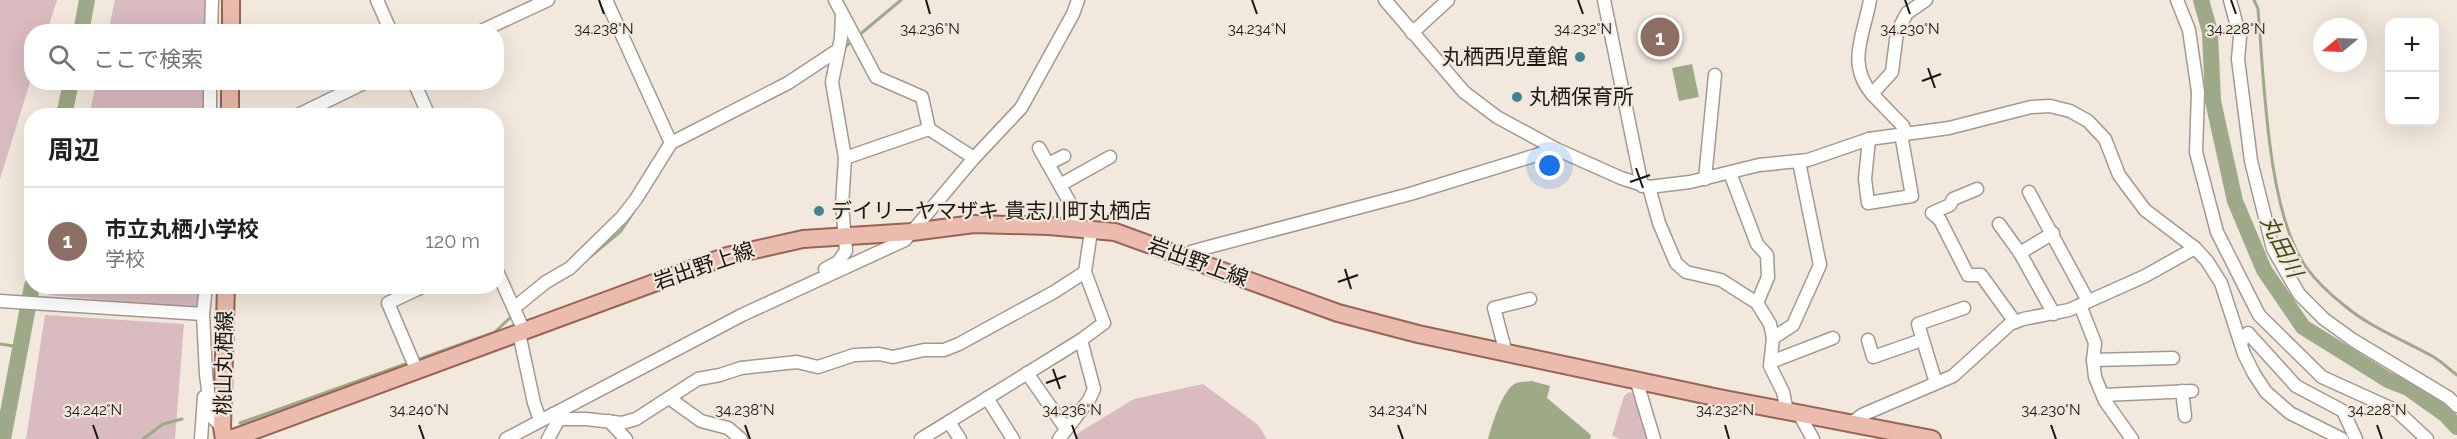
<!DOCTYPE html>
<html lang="ja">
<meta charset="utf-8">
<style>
:root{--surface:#fff;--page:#f2f2f2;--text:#202124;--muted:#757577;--line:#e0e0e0;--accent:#3f8590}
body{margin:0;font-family:Raleway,"Noto Sans JP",sans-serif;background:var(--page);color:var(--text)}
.controls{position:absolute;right:18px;top:18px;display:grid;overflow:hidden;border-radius:12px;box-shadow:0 6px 24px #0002}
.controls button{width:54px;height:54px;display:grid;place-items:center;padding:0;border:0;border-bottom:2px solid var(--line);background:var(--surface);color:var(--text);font:30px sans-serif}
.compass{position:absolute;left:2313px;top:18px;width:54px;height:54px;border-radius:50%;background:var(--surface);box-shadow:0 6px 24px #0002;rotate:251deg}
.you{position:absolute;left:1550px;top:166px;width:21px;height:21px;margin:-15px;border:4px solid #fff;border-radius:50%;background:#1a73e8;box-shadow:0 0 0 9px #1a73e833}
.badge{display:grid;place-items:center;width:39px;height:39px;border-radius:50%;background:var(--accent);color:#fff;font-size:20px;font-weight:700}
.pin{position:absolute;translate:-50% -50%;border:3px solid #fff;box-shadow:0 2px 6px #0006}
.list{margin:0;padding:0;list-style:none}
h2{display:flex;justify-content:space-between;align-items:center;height:78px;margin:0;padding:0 24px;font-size:26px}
h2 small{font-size:20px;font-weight:400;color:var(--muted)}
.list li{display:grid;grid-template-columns:39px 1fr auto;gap:18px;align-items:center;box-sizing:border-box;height:108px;padding:0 24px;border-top:2px solid var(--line)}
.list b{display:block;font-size:22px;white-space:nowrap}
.list p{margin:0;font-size:20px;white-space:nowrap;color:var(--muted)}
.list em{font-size:20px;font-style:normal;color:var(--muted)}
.icon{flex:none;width:33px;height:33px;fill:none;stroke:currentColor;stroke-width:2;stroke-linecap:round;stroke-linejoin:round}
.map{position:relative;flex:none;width:2457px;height:439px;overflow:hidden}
.search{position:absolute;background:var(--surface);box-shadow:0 6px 24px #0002;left:24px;top:24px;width:480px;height:66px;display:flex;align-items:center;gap:15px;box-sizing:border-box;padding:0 21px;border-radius:24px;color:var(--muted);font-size:22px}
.panel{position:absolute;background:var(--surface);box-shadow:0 6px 24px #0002;left:24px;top:108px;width:480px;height:186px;border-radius:24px}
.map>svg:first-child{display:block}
.green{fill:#dabbbf}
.water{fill:#9eaa87}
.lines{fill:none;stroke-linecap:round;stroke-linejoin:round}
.stream{stroke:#9eaa87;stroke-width:3}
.river{stroke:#9eaa87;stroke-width:16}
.minor-casing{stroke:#a3998f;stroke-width:15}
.major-casing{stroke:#986453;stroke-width:20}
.minor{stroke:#fff;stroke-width:12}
.major{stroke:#ebbcad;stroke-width:16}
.ticks{fill:none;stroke:#191511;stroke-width:2}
.poi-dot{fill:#3f8590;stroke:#f3e8dd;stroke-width:2}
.labels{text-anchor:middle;stroke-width:4.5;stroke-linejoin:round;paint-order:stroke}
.poi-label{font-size:21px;fill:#191511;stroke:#f3e8dd;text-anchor:start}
.street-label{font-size:21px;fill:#191511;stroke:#f3e8dd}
.water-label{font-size:22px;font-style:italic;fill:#3c4c14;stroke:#f3e8dd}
.ticks-label{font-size:15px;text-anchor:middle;fill:#191511;stroke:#f3e8dd;stroke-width:4.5;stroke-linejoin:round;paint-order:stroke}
</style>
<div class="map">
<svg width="2457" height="439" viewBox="0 0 2457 439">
<rect width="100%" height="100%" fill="#f3e8dd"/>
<g class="green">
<polygon points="0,0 57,0 47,31 32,32 31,79 0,179"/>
<polygon points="115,0 217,0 216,31 108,32"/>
<polygon points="96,83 215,83 214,115 89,116"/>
<polygon points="50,287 210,287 210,309 48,295"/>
<polygon points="45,315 184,324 175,439 26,439"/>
<polygon points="1203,384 1258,425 1267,439 1075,439 1078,433 1134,399"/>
<polygon points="1629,392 1636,394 1648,439 1620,439 1612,436 1624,396"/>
</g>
<g class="water">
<polygon points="1692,64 1699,97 1679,101 1672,68"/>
<path d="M 1532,381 L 1550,386 L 1547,398 L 1591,435 L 1590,439 L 1488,439 C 1492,425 1501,394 1513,385 C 1518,381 1526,382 1532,381 Z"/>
</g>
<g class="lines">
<g class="stream">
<path d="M 2254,0 L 2258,9 C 2264,78 2267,212 2306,267 C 2316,281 2331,295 2345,306 C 2370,327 2403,340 2432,356 C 2441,361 2449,369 2457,375"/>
<polyline points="858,36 901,0"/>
<polyline points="843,49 853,40"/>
<polyline points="590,257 621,231 633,213"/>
<polyline points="0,344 20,347"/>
<polyline points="417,360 495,332 513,315"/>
<polyline points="240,423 411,362"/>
<polyline points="143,439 163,424 182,419"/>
</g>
<g class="river">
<polyline points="2201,0 2210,32 2213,101 2235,201 2264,270 2303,327 2388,380 2408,388 2446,415 2457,427"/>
<polyline points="81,32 87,0"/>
<polyline points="64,116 71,82"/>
<polyline points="3,439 32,286"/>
</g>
<g class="minor-casing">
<g id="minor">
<polyline points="377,0 391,32"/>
<polyline points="606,0 671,143"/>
<polyline points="835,0 876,77 922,97 929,129 974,158"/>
<polyline points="1385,0 1464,92 1497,117 1556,149 1621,178 1649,187 1690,182 1759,165 1808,160 1869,139 1949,128 2031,107 2050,106 2070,111 2088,121 2105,139 2119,175 2145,210 2195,248 2207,261 2221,283 2244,354 2254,374 2266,392 2290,413 2342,439"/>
<polyline points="1604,0 1642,186"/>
<path d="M 1870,0 C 1864,35 1846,63 1872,94"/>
<polyline points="2177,0 2189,30 2198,92 2196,152 2217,232 2259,315 2322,377 2397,411 2427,439"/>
<polyline points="2230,0 2240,37 2238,59 2251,161 2273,249 2299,294 2324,319 2353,340 2449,398 2457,406"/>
<polyline points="211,32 212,0"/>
<polyline points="479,32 548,0"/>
<polyline points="1412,33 1448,0"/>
<polyline points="414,82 429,116"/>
<polyline points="210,116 210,82"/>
<polyline points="296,116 366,82"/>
<polyline points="1906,133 1903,126 1872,94 1892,72 1897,32 1907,13 1926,0"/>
<polyline points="1869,139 1865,179 1868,203 1912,196 1901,134"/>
<polyline points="1039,148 1070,203 1074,229"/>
<polyline points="845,158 929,129"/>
<polyline points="1048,164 1064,156"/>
<polyline points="1730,173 1757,244 1767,255 1768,277 1757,303"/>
<polyline points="1705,179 1715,75"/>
<polyline points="1060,185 1110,157"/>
<polyline points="1649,187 1659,223 1676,263 1686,272 1721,280 1757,303 1770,324 1773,338 1770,366 1783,392 1787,411"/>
<polyline points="1977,189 1953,199 1950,205 1932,213 1940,220 1968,275 1981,275 2015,322"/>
<polyline points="2029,192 2088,301"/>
<polyline points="1999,224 2020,253 2054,314"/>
<polyline points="2020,253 2053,233"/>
<polyline points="1186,258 1191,252 1205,248 1410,194 1556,149"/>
<polyline points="496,269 524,331"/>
<polyline points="825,269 838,262 846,251 842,205 845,158 832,82 841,38 842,15"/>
<polyline points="206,286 203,314 206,375 212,417 222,427"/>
<polyline points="0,301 203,314"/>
<polyline points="2080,305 2095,343 2093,360 2095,377 2105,401 2132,439"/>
<polyline points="514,308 546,282 570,268 622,217 636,199 671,143 788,83 838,50"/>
<polyline points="519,333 534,403 540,420"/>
<polyline points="1773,338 1793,325 1820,265 1799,162"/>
<polyline points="1868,340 1873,357 1922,340"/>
<polyline points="2241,342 2248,333 2296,386 2343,411 2356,439"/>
<polyline points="1506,353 1494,308 1530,299"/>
<polyline points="2093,360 2173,358"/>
<polyline points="1771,362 1833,338"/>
<polyline points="417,371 388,303 424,286"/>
<polyline points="1027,373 1066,429"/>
<polyline points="1636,379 1654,439"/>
<polyline points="1936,383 1918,324 1964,308"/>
<polyline points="2182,391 2185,416"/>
<polyline points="2103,395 2192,391"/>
<polyline points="669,398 701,421 728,428 741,439"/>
<polyline points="987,398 1013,439"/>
<polyline points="1798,412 1813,439"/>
<polyline points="553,414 559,419 586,419 622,423 636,419 698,379 720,375 741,368 797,362 818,367 854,355 879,354 893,357 924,350 944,350 959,344 1054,292 1085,272"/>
<polyline points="609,421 626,439"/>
<polyline points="949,422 960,439"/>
<polyline points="1853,422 1862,415 1953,376 2010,324 2023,319 2069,310 2145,276 2195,248"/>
<polyline points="201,439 204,397"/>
<polyline points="506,439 742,315 905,240 974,158 1021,108 1073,14 1078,0"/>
<polyline points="548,439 559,419"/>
<polyline points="921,439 1081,340 1104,323 1085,272 1091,231"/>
<polyline points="1059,439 1089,400 1094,389 1081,340"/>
</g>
</g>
<g class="major-casing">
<g id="major">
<polyline points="231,32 231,0"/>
<polyline points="230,116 230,82"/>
<polyline points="224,439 222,427 226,286"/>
<polyline points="231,439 727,256 803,239 912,232 974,224 1049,226 1115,232 1338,313 1418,334 1719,398 1932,439"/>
</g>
</g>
<use href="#minor" class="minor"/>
<use href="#major" class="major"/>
</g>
<path class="ticks" d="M 599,0 L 604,14M 926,0 L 930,14M 1252,0 L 1257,14M 1578,0 L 1583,14M 1905,0 L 1910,14M 2231,0 L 2236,14M 1928,68 L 1935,88M 1922,81 L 1941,74M 1636,168 L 1643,188M 1630,182 L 1650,175M 1345,269 L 1351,289M 1338,282 L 1358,275M 1053,369 L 1060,389M 1046,383 L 1066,376M 93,425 L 98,439M 419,425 L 424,439M 745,425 L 750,439M 1072,425 L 1077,439M 1398,425 L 1403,439M 1725,425 L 1729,439M 2051,425 L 2056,439M 2377,425 L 2382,439"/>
<g class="poi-dot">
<circle cx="1580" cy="57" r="6"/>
<circle cx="1517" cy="97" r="6"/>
<circle cx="819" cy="211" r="6"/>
</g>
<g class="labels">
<g class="poi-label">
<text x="1568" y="64" text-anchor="end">丸栖西児童館</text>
<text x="1529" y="104">丸栖保育所</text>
<text x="831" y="218">デイリーヤマザキ 貴志川町丸栖店</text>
</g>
<g class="street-label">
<text transform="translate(1198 262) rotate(20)" y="7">岩出野上線</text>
<text transform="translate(704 266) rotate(-19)" y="7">岩出野上線</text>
<text transform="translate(224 363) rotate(-89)" y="7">桃山丸栖線</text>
</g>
<g class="water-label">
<text transform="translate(2282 246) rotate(63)" y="8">丸田川</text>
</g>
</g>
<g class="ticks-label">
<text x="604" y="34">34.238°N</text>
<text x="930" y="34">34.236°N</text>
<text x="1257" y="34">34.234°N</text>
<text x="1583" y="34">34.232°N</text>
<text x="1910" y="34">34.230°N</text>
<text x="2236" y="34">34.228°N</text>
<text x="93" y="415">34.242°N</text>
<text x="419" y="415">34.240°N</text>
<text x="745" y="415">34.238°N</text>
<text x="1072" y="415">34.236°N</text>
<text x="1398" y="415">34.234°N</text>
<text x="1725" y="415">34.232°N</text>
<text x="2051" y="415">34.230°N</text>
<text x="2377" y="415">34.228°N</text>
</g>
</svg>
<div class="controls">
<button>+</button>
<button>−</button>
</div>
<svg class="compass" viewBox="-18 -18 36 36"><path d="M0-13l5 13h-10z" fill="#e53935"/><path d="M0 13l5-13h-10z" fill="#757577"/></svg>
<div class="you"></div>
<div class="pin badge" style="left:1660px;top:37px;background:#8d6e63">1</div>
<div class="search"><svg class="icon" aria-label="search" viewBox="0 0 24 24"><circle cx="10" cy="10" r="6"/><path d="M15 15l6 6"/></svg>ここで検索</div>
<section class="panel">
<h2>周辺<small></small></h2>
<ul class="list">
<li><span class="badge" style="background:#8d6e63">1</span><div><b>市立丸栖小学校</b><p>学校</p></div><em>120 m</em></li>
</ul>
</section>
</div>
